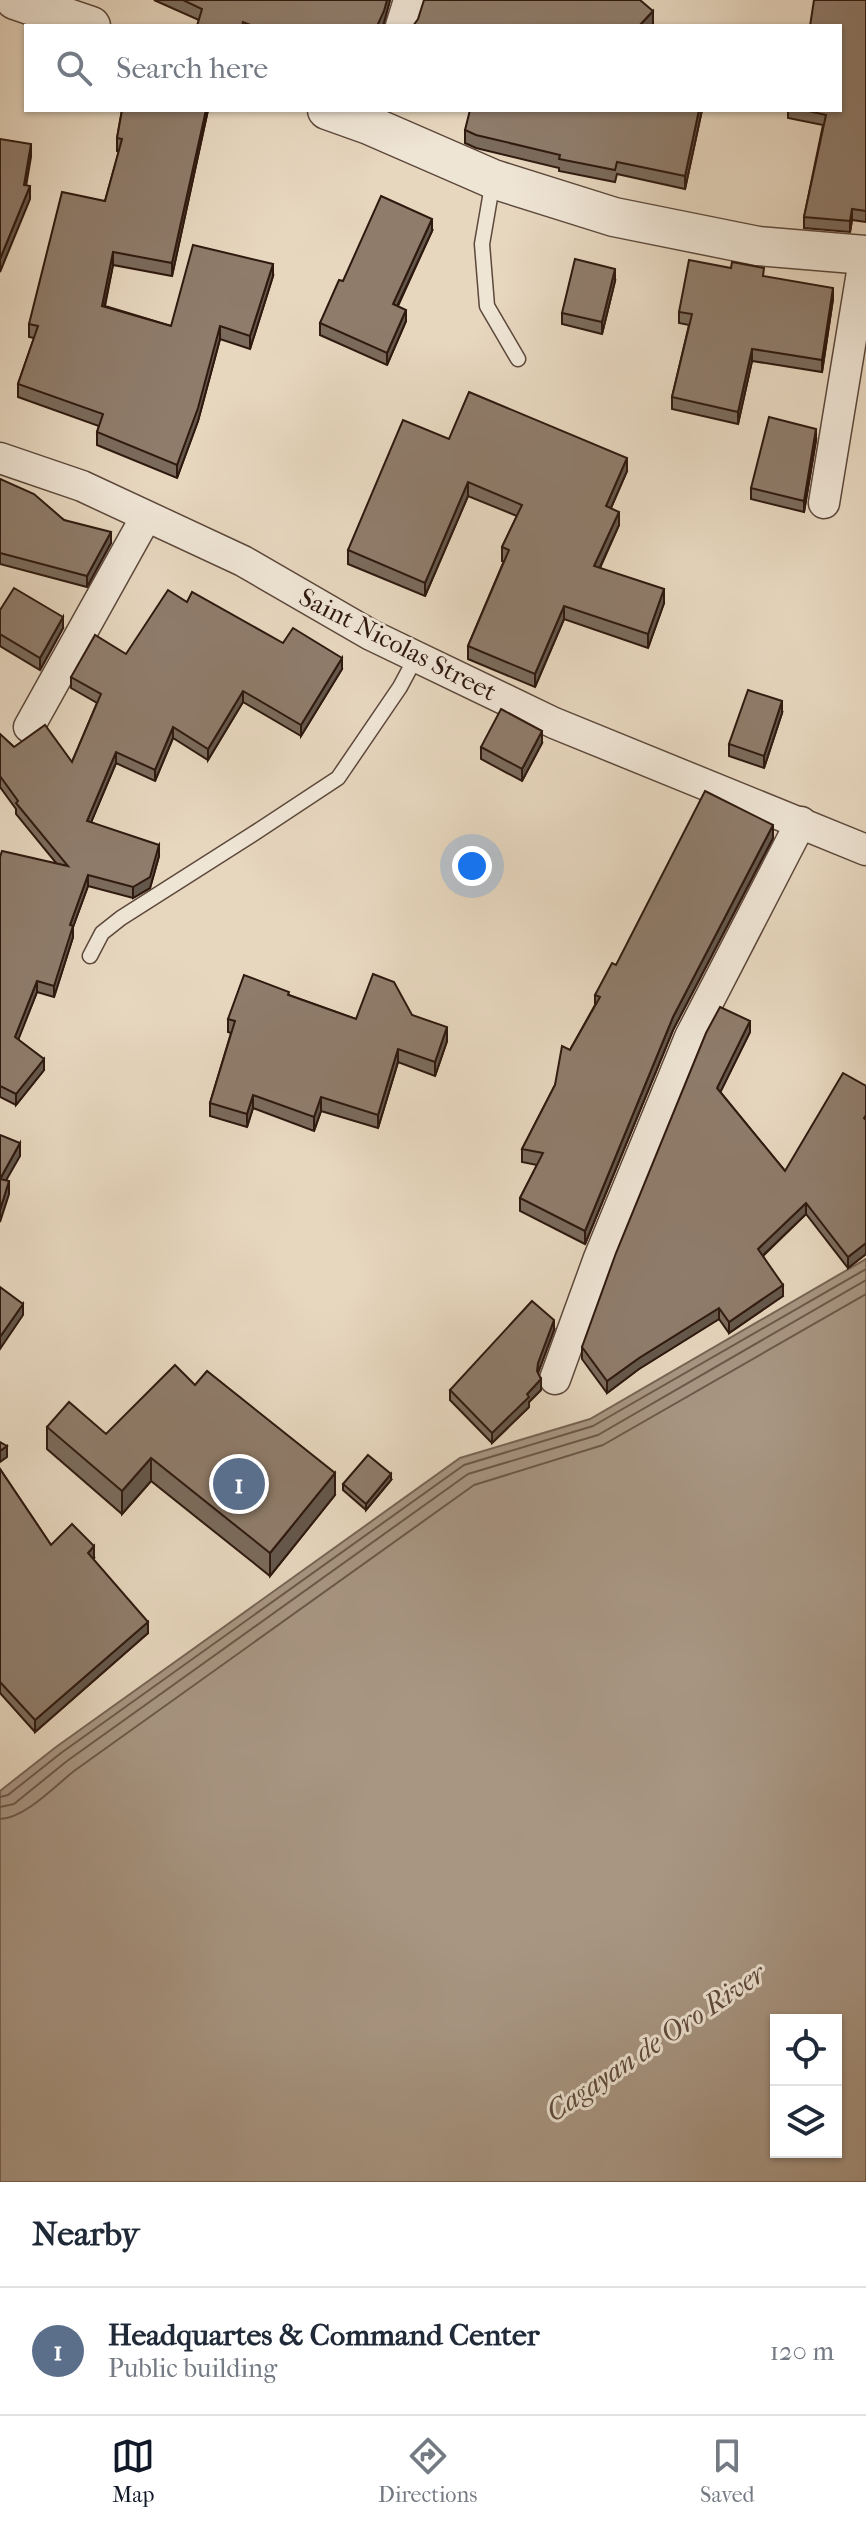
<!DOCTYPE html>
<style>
:root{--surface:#fff;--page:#f2f2f3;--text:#1f2937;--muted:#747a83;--line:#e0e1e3;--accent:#111827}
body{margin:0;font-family:"IM FELL French Canon",serif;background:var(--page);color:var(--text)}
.controls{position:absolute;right:24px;bottom:24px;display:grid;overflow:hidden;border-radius:0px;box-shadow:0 2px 6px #0004}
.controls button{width:72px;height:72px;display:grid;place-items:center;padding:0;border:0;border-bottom:2px solid var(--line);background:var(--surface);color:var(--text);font:40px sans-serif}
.you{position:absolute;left:472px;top:866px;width:28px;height:28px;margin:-20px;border:6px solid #fff;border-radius:50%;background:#1a73e8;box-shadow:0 0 0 12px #1a73e833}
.badge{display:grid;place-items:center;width:52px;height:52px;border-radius:50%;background:var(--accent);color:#fff;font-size:26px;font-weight:700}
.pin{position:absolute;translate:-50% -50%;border:4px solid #fff;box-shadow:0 2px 8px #0006}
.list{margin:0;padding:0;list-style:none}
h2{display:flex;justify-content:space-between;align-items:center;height:104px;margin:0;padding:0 32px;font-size:34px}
h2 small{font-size:26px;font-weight:400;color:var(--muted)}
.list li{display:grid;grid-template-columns:52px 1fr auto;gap:24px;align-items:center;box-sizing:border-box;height:128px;padding:0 32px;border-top:2px solid var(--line)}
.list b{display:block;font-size:30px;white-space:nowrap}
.list p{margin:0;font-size:26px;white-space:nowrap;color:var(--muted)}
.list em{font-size:26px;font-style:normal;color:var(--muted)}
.icon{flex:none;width:44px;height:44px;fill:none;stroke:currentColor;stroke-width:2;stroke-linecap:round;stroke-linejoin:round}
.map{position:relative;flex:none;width:866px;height:2182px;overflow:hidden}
.search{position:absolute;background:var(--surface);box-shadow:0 2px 6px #0004;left:24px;right:24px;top:24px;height:88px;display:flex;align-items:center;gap:20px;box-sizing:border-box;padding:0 28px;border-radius:0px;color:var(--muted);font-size:30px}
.sheet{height:232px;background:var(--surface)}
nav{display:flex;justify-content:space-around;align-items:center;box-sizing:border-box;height:112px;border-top:2px solid var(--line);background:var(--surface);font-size:22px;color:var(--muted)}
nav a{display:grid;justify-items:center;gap:4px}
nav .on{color:var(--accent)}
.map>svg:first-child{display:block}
.water{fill:#a89683;stroke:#786455;stroke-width:2;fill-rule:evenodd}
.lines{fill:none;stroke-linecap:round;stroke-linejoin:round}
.shore{stroke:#6c5849;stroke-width:2}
.service-casing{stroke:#5d483b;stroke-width:17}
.minor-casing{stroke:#5d483b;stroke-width:33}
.tertiary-casing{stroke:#5d483b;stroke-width:41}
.service{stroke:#efe5d5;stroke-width:14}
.minor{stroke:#efe5d5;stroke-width:30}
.tertiary{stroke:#efe5d5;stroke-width:38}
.wall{fill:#7b6b5c;stroke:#2f190f;stroke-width:2}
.shaded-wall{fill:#64574b;stroke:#2f190f;stroke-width:2}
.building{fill:#8f7c6b;stroke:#2f190f;stroke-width:2}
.labels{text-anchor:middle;stroke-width:6;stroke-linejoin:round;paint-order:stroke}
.street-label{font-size:26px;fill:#2f190f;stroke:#efe5d5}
.water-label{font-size:28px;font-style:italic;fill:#5f4b3d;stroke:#efe5d5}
</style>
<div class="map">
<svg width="866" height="2182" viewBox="0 0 866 2182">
<rect width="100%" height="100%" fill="#e7d7bf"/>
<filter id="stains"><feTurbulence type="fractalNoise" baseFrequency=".0025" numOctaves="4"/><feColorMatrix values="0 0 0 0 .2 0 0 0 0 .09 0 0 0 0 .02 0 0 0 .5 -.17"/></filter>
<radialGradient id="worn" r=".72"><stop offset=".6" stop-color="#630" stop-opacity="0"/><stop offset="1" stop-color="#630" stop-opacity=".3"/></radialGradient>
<path class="water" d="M 866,1259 L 866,2182 L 0,2182 L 0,1791 L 56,1747 L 460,1458 L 590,1419 ZM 776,2020 L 836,2020 L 836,2152 L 776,2152 Z"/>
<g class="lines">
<g class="shore">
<polyline points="0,1797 8,1795 61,1753 464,1465 593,1426 866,1269"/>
<polyline points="0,1807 14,1804 67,1761 468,1474 598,1435 866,1280"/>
<path d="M 0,1819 C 25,1818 55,1786 74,1771 L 474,1485 L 603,1445 L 866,1294"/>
</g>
<g class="service-casing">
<g id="service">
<polyline points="493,180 482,244 487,306 518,359"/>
<polyline points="90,956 102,933 121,918 253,834 338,778 400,687 416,657"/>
</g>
</g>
<g class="minor-casing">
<g id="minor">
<polyline points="401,26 409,0"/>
<polyline points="0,458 82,486 243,561 371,635 554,723 866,850"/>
<polyline points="824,503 865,254"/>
<polyline points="29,727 146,517"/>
<polyline points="555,1379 599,1258 690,1037 801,822"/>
</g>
</g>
<g class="tertiary-casing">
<g id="tertiary">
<polyline points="15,0 91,26"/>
<polyline points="327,110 369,125 493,179 614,217 758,246 866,255"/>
</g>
</g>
<use href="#service" class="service"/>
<use href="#minor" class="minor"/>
<use href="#tertiary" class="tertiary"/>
</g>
<g class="wall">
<polygon points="154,0 390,0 383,26 197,26 199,20"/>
<polygon points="866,0 866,222 852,220 850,232 804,228 804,217 823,125 788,118 788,110 840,110"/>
<polygon points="122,110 208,110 172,276 113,265 105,306 171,326 273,276 250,349 220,339 198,421 177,478 97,445 97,432 99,426 18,397 18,384 34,338 29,337 29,324 105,201 119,151 117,151 117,138"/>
<polygon points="702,110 685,189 617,174 615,182 559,171 559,168 476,148 465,143 465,130"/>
<polygon points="432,231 398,306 406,321 387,365 320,335 320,323 343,281"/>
<polygon points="731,268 764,277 833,299 822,372 752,361 738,424 672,409 672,397 689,325 679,323 679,312"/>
<polygon points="615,281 602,334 562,324 562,313"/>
<polygon points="449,439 627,471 611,508 619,525 600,568 664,603 648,648 564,619 535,687 468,659 468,646 504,561 502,561 502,547 517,516 468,496 425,596 348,564 348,550"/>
<polygon points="816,440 804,512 751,499 751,488"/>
<polygon points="0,479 64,520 111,543 87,587 0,564"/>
<polygon points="187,602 342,669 301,736 243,702 208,760 173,738 155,781 116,763 91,822 159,856 150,888 133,898 88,886 73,927 73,937 54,997 37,992 18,1039 44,1070 16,1105 0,1097 0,857 57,864 16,814 16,809 0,787 0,734 14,747 72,762 97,703 71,688 71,677 126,654"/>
<polygon points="0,610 63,628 40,670 0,646"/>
<polygon points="782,713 764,768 729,756 729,744"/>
<polygon points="542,743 522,781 481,759 481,747"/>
<polygon points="773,838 673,1030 585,1244 520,1211 520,1198 537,1165 522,1162 522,1149 555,1085 570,1050 595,1005 595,995 616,965"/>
<polygon points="289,995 356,1019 412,1015 447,1041 435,1076 398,1062 378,1128 321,1111 314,1131 253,1108 247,1127 210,1116 210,1103 231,1033 228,1032 228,1019"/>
<polygon points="750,1032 720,1092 785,1171 866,1086 866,1254 848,1268 806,1214 763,1256 783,1296 729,1333 719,1319 639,1369 607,1393 582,1359 582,1347"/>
<polygon points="554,1330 538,1373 541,1390 529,1402 529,1407 492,1443 450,1400 450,1390"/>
<polygon points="195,1385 335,1495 270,1576 151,1481 122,1514 47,1449 47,1427 106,1434"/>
<polygon points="0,1469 51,1545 94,1558 93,1559 148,1633 35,1732 0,1693"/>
<polygon points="391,1480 366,1510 343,1490 343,1484"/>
</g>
<g class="shaded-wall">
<polygon points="387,0 390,0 383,26 377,26"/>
<polygon points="653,11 653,24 651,26 639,26"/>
<polygon points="206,110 208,110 172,276 172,263"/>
<polygon points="699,110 702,110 685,189 685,176"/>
<polygon points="31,144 31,157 24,198 24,185"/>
<polygon points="30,186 30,199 0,272 0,259"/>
<polygon points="852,209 852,220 850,232 850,221"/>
<polygon points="432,219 432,231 393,315 393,304"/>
<polygon points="113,252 113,265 102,318 102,306"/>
<polygon points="273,264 273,276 250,349 250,336"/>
<polygon points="615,269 615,281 602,334 602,322"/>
<polygon points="833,288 833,299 822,372 822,360"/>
<polygon points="406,310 406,321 387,365 387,353"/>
<polygon points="220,326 220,339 198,421 177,478 177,465"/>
<polygon points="752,349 752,361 738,424 738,412"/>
<polygon points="816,429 816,440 804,512 804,501"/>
<polygon points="627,458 627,471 606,519 606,506"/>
<polygon points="468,482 468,496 425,596 425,583"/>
<polygon points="619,512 619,525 594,580 594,566"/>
<polygon points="111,532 111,543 87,587 87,576"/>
<polygon points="664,589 664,603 648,648 648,634"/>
<polygon points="564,606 564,619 535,687 535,674"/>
<polygon points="63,617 63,628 40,670 40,658"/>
<polygon points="342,658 342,669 301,736 301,725"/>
<polygon points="243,691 243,702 208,760 208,749"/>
<polygon points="782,701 782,713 764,768 764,756"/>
<polygon points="173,727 173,738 155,781 155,770"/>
<polygon points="542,731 542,743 522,781 522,769"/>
<polygon points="116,752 116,763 87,832 87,821"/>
<polygon points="773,825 773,838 673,1030 585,1244 585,1231 673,1017"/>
<polygon points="159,845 159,856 150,888 133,898 133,887"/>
<polygon points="88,875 88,886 73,927 73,937 54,997 54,986 70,925"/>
<polygon points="37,981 37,992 15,1048 15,1037"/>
<polygon points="750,1021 750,1032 717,1099 717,1088"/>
<polygon points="447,1027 447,1041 435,1076 435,1062"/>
<polygon points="398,1049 398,1062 378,1128 378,1115"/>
<polygon points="44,1059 44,1070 16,1105 16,1094"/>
<polygon points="253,1095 253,1108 247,1127 247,1114"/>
<polygon points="321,1097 321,1111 314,1131 314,1117"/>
<polygon points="20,1143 20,1156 0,1191 0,1179"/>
<polygon points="9,1181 9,1194 0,1222 0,1210"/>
<polygon points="806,1203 806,1214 758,1260 758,1249"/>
<polygon points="866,1243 866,1254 848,1268 848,1257"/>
<polygon points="783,1285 783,1296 729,1333 729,1322"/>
<polygon points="23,1304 23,1315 0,1349 0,1337"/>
<polygon points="719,1308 719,1319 639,1369 607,1393 607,1381 639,1358"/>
<polygon points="554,1320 554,1330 538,1373 537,1381 538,1363"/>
<polygon points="541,1379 541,1390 529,1402 529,1407 492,1443 492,1433"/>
<polygon points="7,1446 7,1457 0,1462 0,1451"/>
<polygon points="151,1458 151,1481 122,1514 122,1491"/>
<polygon points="335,1473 335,1495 270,1576 270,1553"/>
<polygon points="391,1474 391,1480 366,1510 366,1504"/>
<polygon points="94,1546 94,1558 88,1564 88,1553"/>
<polygon points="148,1622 148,1633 35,1732 35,1720"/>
</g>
<g class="building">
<polygon points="183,0 387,0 384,11 377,26 253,26 243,22 242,26 197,26 202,9"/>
<polygon points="424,0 640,0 653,11 639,26 413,26 418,19"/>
<polygon points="814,0 866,0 866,211 852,209 850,221 804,217 826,115 804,110 840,110 840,26 810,26"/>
<polygon points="122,110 206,110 172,263 113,252 102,306 171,326 193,245 273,264 250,336 220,326 198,408 177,465 97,432 103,414 18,384 38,326 29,324 62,192 105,201 122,139 117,138"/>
<polygon points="470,110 699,110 685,176 617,162 615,170 559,159 560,155 476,135 465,130"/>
<polygon points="0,139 31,144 24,185 30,186 0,259"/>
<polygon points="381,196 432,219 393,304 406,310 387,353 320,323 339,280 343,281"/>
<polygon points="575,259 615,269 602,322 562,313"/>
<polygon points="689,260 731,268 732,262 764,268 763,276 833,288 822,360 752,349 738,412 672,397 692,314 679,312"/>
<polygon points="469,392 627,458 606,506 619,512 594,566 664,589 648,634 564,606 535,674 468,646 509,550 502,547 522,505 468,482 425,583 348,550 403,420 449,439"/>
<polygon points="769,417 816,429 804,501 751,488"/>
<polygon points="0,479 34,494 64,520 111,532 87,576 0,553"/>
<polygon points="14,588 63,617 40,658 0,634 0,610"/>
<polygon points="168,590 187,602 192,592 283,643 293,628 342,658 301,725 243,691 208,749 173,727 155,770 116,752 87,821 159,845 150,877 133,887 88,875 70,925 73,926 54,986 37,981 15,1037 44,1059 16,1094 0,1086 0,857 2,851 68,866 16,803 18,801 0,776 0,734 14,747 45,725 72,762 101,694 71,677 95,635 126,654"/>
<polygon points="748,690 782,701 764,756 729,744"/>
<polygon points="501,709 542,731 522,769 481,747"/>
<polygon points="705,791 773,825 673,1017 585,1231 520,1198 543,1153 522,1149 555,1085 562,1046 570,1050 600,997 595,995 612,963 616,965"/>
<polygon points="373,974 394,982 412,1015 447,1027 435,1062 398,1049 378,1115 321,1097 314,1117 253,1095 247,1114 210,1103 235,1021 228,1019 244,975 289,992 288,995 356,1019"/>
<polygon points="720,1007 750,1021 717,1088 785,1171 843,1073 866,1086 866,1115 864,1118 866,1120 866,1243 848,1257 806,1203 758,1249 783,1285 729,1322 719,1308 639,1358 607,1381 582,1347 616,1253 706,1033"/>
<polygon points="0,1135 20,1143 0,1179 9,1181 0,1210"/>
<polygon points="0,1287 23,1304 0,1337"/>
<polygon points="532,1301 554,1320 538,1363 537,1371 541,1379 527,1394 529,1397 492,1433 450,1390"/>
<polygon points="175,1365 195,1385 207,1371 335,1473 270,1553 151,1458 122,1491 47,1427 69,1402 106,1434"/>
<polygon points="0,1442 7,1446 0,1451"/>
<polygon points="368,1455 391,1474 366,1504 343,1484"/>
<polygon points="0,1469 51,1545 72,1524 94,1546 88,1553 148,1622 35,1720 0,1682"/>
</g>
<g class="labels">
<g class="street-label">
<text transform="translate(398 644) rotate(27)" y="9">Saint Nicolas Street</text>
</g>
<g class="water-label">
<text transform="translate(655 2042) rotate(-34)" y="10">Cagayan de Oro River</text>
</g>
</g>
<rect width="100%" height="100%" filter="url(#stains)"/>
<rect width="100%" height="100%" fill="url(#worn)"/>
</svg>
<div class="controls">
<button><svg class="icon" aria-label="locate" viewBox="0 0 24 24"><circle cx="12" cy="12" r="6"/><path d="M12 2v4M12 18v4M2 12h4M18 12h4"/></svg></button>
<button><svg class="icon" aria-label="layers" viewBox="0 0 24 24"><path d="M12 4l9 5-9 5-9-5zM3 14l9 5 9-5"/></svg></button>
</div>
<div class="you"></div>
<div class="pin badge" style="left:239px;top:1484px;background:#5c6f8a">1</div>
<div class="search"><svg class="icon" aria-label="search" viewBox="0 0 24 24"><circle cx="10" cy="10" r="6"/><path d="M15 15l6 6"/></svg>Search here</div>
</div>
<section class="sheet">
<h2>Nearby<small></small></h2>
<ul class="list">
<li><span class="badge" style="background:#5c6f8a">1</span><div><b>Headquartes &amp; Command Center</b><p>Public building</p></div><em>120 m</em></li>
</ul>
</section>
<nav>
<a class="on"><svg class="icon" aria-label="map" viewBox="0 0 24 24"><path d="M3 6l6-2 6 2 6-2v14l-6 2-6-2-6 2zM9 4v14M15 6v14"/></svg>Map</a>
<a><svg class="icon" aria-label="directions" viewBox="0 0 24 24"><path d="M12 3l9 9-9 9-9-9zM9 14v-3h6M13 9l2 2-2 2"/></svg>Directions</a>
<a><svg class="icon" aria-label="saved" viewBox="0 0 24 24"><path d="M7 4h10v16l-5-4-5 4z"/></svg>Saved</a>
</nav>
